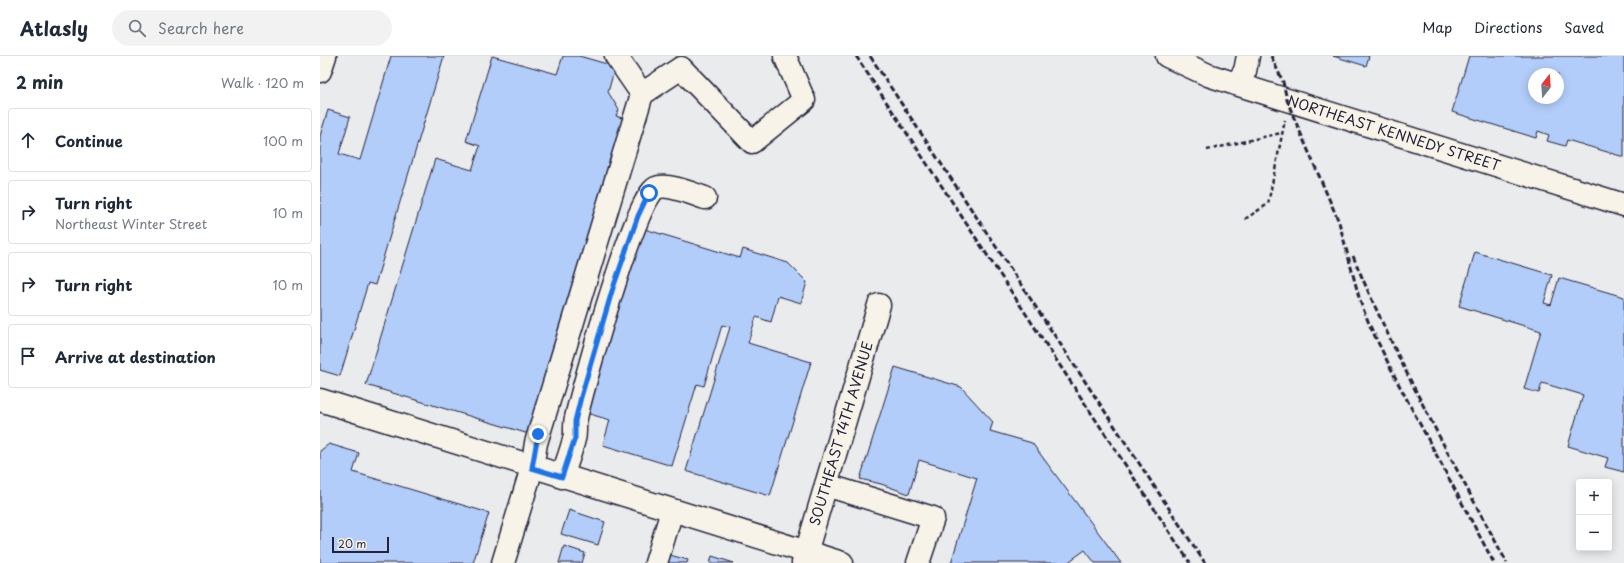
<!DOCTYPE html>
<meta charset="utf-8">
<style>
:root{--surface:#fff;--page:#f2f2f3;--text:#1f2937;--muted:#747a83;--line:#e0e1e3}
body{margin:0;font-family:"Playpen Sans",sans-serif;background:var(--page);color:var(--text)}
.controls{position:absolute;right:12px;bottom:12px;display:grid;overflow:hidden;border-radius:4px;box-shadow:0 2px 10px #0003}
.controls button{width:36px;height:36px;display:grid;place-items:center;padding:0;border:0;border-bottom:1px solid var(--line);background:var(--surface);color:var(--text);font:20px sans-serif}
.compass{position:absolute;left:1208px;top:12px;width:36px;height:36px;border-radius:50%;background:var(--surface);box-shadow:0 2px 10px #0003;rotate:17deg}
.scale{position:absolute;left:12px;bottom:10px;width:57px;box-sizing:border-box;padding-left:4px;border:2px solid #22223b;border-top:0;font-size:11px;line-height:14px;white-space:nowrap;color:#22223b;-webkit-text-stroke:3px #f7f3e8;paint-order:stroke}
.stop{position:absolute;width:12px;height:12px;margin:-9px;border:3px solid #1a73e8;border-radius:50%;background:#fff}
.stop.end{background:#1a73e8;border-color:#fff;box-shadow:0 1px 4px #0008}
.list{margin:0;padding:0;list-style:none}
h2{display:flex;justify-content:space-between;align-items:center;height:52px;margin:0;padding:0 16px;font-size:17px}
h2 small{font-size:13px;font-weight:400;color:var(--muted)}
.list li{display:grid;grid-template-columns:26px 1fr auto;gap:12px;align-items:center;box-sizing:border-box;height:64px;margin:0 8px 8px;padding:0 8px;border:1px solid var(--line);border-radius:4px}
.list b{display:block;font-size:15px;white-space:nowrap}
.list p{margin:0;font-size:13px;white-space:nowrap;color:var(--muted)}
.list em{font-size:13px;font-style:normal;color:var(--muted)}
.icon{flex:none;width:22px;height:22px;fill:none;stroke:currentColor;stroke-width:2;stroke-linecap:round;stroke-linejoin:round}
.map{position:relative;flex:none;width:1304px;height:507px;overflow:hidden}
header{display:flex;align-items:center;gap:24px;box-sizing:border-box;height:56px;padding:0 20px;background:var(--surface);border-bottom:1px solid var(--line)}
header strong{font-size:19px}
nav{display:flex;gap:22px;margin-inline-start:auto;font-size:14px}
.search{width:280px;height:36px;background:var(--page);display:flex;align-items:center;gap:10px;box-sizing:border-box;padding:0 14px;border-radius:22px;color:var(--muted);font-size:15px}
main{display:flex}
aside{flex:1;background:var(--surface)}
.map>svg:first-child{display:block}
.building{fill:#b2cdfa;stroke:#22223b;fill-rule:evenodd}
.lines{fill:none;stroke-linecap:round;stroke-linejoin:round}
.minor-casing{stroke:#22223b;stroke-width:25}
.path{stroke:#22223b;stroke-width:2.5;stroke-dasharray:4 3;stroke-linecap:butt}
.minor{stroke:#f7f3e8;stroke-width:22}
.rail{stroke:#22223b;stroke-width:3;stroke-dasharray:6 3;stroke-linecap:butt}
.route{stroke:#1a73e8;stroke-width:5}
.labels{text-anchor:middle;stroke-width:4;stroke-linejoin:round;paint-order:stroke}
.street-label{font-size:14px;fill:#22223b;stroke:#f7f3e8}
</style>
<header>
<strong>Atlasly</strong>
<div class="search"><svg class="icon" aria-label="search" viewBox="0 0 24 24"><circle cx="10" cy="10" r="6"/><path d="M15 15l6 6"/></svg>Search here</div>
<nav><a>Map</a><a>Directions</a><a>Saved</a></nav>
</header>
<main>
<aside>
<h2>2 min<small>Walk · 120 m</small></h2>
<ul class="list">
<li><svg class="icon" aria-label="ahead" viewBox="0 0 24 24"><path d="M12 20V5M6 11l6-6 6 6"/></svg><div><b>Continue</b></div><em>100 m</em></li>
<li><svg class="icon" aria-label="right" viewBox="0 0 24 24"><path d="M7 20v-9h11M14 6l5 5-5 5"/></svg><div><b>Turn right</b><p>Northeast Winter Street</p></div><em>10 m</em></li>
<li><svg class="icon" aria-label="right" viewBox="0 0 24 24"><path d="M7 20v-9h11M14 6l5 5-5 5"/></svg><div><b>Turn right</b></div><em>10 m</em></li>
<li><svg class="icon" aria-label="arrive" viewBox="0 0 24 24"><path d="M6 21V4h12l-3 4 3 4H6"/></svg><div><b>Arrive at destination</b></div></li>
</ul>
</aside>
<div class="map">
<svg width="1304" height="507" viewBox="0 0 1304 507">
<rect width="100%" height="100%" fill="#e9ebec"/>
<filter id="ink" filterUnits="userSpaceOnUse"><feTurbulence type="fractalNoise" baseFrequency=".025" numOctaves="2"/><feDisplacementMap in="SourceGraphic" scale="8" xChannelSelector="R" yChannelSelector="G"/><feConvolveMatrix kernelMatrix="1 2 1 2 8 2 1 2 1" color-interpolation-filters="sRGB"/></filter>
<g filter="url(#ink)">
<g class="building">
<polygon points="71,0 124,0 55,229 48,227 20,320 0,314 0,80 8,54 30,61 19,98 40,104"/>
<polygon points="172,0 237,18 243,0 259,0 287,8 294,15 288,36 299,54 296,60 305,63 209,378 46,329 115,103 152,114 160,90 146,85"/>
<polygon points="1013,0 1049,0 1046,10"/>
<path d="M 1149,0 L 1304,0 L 1304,101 L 1247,84 L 1245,90 L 1227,85 L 1229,79 L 1218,75 L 1216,82 L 1132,56 ZM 1214,18 L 1238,18 L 1238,42 L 1214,42 Z"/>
<polygon points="318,171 420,202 423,193 468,207 487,226 481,247 458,240 451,266 436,261 428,287 491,306 450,440 366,415 410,271 402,269 384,330 377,328 352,410 283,389 290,364 263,356"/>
<polygon points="1155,196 1232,219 1224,247 1231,249 1239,222 1304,241 1304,416 1285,411 1288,402 1248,390 1263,339 1222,327 1219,337 1204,333 1221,275 1139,250"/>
<polygon points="575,311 641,331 673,366 670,375 712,387 801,507 775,507 765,494 747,507 631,507 657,422 599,404 589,438 561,428 540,423"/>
<polygon points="9,388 39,397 33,416 169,457 153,507 0,507 0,395"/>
<polygon points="249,454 285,466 278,489 241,478"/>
<polygon points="244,490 265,497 262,507 239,507"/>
<polygon points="346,498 368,504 367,507 343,507"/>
<polygon points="392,500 414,507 390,507"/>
</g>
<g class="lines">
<g class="minor-casing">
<g id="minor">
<polyline points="296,0 322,38"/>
<path id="s1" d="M 847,0 L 888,19 L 916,28 L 1304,149"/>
<polyline points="0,15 5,0"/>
<polyline points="916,28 925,15 928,0"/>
<polyline points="0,344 522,507"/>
<path d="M 242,421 C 246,408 251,396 254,383 C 256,377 254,369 256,362 C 263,331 315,142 336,132 C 347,127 373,138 385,142"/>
<polyline points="506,429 613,462 598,507"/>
<polyline points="183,507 212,412 216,387 322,38 361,12 432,86 484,44 465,0"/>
<polyline points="336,507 352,455"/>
<path id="s2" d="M 483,507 L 559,249"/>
</g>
</g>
<g class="path">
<polyline points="887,94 961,77"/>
<polyline points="925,163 948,148 965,64"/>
</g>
<use href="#minor" class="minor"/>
<g class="rail">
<polyline points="536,0 870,507"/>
<polyline points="550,0 885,507"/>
<polyline points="951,0 963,26 967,44 974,62 1019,166 1040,245 1050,270 1077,325 1174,507"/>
<path d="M 1033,200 C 1077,306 1133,406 1187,507"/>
</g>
</g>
</g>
<g class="lines" filter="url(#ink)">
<polyline class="route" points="218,378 212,412 242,421 255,382 255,365 261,341 292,235 318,160 329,137"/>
</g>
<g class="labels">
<g class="street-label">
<text dy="5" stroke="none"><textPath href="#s1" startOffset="240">NORTHEAST KENNEDY STREET</textPath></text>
<text dy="5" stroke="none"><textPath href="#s2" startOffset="135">SOUTHEAST 14TH AVENUE</textPath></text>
</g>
</g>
</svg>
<div class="controls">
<button>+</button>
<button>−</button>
</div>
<svg class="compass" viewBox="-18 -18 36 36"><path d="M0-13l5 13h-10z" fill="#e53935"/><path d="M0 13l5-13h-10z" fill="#747a83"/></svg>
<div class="scale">20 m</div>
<div class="stop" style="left:329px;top:137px"></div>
<div class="stop end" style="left:218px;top:378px"></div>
</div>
</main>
